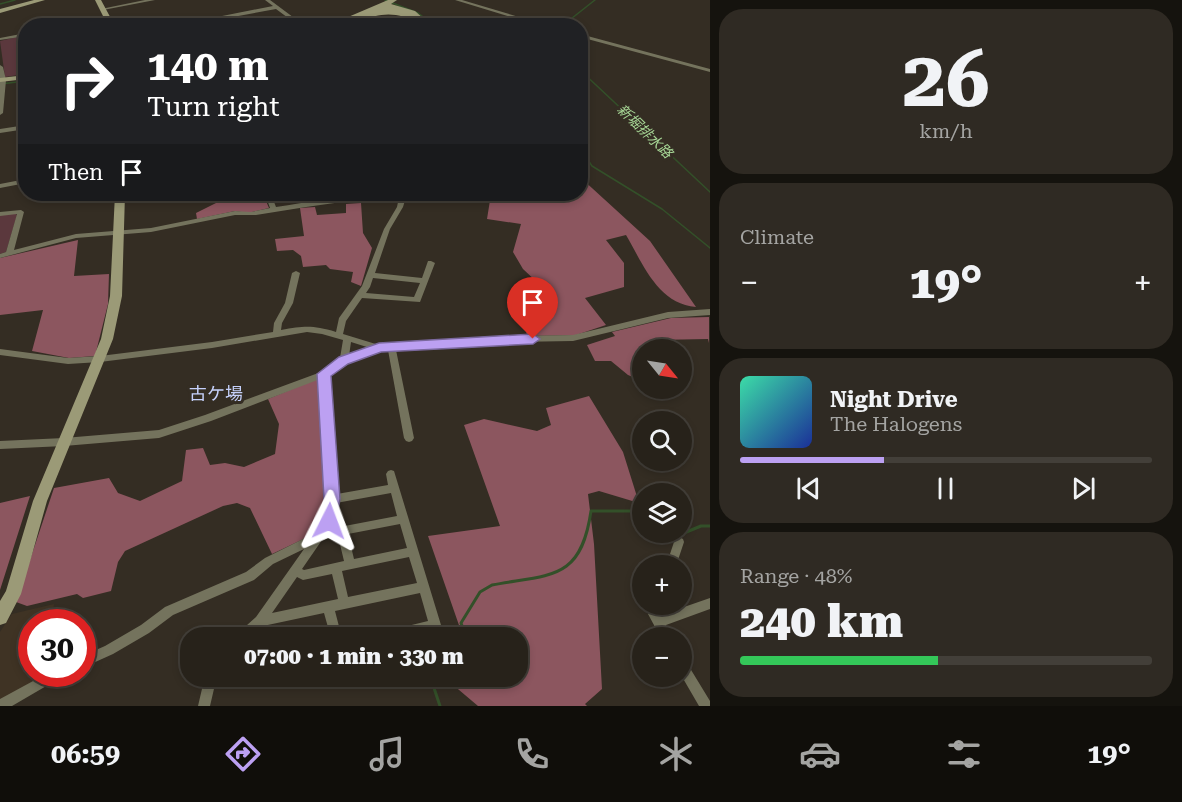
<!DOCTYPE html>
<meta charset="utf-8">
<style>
:root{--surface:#27221a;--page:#2f2a23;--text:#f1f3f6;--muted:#a4a4a2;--line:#433f39;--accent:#bca0f2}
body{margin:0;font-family:"Roboto Serif","Noto Sans JP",serif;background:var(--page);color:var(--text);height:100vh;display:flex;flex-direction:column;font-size:22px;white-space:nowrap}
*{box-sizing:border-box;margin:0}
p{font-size:20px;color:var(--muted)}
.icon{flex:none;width:33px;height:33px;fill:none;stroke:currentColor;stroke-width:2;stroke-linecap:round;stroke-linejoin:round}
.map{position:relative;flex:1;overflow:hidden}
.details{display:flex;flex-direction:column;gap:9px;padding:9px;background:#15130e;width:472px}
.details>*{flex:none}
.hud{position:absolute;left:18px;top:18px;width:570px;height:183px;border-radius:24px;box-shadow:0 3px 9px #0003,0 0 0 2px var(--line);background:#202124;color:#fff;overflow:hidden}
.needle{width:39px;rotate:120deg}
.fabs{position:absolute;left:632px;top:339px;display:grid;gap:12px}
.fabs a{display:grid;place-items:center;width:60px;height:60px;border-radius:50%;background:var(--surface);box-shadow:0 3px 9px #0003,0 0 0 2px var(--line);font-size:30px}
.speed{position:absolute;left:18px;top:609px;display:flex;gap:12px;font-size:30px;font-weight:700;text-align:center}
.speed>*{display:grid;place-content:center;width:78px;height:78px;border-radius:50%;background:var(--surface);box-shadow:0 3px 9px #0003,0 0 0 2px var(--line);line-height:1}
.speed .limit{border:9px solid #d22;background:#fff;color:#111}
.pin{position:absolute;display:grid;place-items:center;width:51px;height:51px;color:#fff;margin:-62px -26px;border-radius:50% 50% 50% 0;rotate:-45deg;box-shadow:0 0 6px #0007}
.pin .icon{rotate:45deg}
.me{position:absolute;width:66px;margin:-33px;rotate:3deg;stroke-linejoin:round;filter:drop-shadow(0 0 4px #0008)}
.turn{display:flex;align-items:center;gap:21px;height:126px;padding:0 30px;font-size:27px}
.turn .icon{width:78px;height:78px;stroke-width:2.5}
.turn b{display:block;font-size:42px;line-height:51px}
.then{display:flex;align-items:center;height:57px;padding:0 30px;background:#0003;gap:12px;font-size:22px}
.big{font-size:45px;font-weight:800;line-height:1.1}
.details .widget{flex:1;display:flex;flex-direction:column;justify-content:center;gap:9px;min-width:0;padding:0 21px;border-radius:24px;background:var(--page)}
.details .dial{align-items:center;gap:0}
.dial b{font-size:78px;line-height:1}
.song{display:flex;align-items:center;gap:18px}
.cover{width:72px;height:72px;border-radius:9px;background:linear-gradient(135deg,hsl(160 70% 55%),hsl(230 70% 35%))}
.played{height:6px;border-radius:3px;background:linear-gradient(90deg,var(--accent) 35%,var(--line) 35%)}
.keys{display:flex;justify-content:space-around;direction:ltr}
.heat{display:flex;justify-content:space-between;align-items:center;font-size:33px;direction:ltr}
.charge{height:9px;border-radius:4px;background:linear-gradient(90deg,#34c759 48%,var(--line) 0)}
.trip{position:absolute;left:180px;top:627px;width:348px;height:60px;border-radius:24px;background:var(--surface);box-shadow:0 3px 9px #0003,0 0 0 2px var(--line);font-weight:800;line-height:60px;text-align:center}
.dock{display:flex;height:96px;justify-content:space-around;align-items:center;background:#100e0a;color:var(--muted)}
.dock .icon{width:42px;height:42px}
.dock .active{color:var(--accent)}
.dock b{font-size:27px;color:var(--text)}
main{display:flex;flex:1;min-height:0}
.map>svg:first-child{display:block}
.built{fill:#3f3324}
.green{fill:#5b383d}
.forest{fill:#8c565f}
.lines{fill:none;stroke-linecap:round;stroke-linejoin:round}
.stream-far1{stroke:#335029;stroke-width:1.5}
.stream{stroke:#335029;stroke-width:3}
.street{fill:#74735d;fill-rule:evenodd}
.secondary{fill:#9b9a77;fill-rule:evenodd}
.route{fill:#bca0f2;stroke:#7a689d;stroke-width:1.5}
.labels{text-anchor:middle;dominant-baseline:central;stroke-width:6;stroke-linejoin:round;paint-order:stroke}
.far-water-label{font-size:14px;font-style:italic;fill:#a7d796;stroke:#342d23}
.quarter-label{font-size:18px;fill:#c5d0fa;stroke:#342d23}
</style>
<main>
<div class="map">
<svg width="710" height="706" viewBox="0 0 710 706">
<rect width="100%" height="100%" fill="#342d23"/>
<path class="built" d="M 54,604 L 52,622 L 32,622 L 31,642 L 27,644 L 32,674 L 34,674 L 36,682 L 0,702 L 0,632 L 12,614 Z"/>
<path class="green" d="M 25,35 L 25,74 L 5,77 L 0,41 Z
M 15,213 L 17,215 L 6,252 L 0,254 L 0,215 Z"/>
<path class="forest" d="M 581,178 L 650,241 L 696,307 C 658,304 643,264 626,235 L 606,240 L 624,263 L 624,287 L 585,298 L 606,325 L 576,335 L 527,336 L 519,294 L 539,284 L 523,269 L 513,252 L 521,224 L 487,219 L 491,194 L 580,194 Z
M 219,194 L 263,194 L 269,208 L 248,213 L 235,211 L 197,219 L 196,213 L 220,201 Z
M 361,203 L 363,233 L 372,248 L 361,286 L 351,282 L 353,272 L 330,269 L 326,265 L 303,267 L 301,256 L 293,250 L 277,251 L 275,239 L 304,236 L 300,208 L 315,207 L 317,215 L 346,213 L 346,204 Z
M 78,240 L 74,276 L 109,274 L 108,304 L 95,356 L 69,358 L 32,351 L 43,310 L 0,315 L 0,258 Z
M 709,317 L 709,343 L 708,339 L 655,340 L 658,349 L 642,350 L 642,381 L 628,375 L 611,361 L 595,361 L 587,345 L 615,336 L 612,332 L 671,318 Z
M 319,378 L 325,499 L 324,520 L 314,534 L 272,554 L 250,508 L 237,503 L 223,506 L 125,551 L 118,562 L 111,591 L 83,598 L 77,594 L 27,606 L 16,602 L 54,488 L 109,478 L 118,493 L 140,501 L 182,481 L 186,450 L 203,448 L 210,465 L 225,463 L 244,467 L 275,454 L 279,424 L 268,399 Z
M 589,396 L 623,452 L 639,503 L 599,491 L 588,494 L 594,544 L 602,689 L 585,704 L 587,706 L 478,706 L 452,684 L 439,688 L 433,677 L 518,676 L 518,638 L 454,637 L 461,631 L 428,536 L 500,526 L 464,425 L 484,419 L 537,431 L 551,425 L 546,408 Z
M 30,496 L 0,590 L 0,503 Z"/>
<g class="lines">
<path class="stream-far1" d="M 385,0 L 418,13 L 435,26
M 0,4 L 15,0
M 562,26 L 595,0
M 580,70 L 710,192
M 0,84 L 26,81
M 580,148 L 592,166 L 662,209 L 710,248"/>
<path class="stream" d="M 675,532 L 679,535 L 701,526 L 710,526
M 457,638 L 464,631 L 461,623 L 480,592 L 492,585 C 551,574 581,581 591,511 L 635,511 L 642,515
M 430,676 L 440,706"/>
<path class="street" d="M 145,0 L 155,0 L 103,10 L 101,9 Z
M 265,0 L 270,0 L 305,26 L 299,26 L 276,9 L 184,26 L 172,26 L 273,6 Z
M 455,0 L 462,0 L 549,26 L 540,26 Z
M 108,19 L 110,19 L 110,21 L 86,26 L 73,26 Z
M 26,33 L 26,36 L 0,40 L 0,38 Z
M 580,34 L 710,69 L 710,72 L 580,37 Z
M 0,65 L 3,67 L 6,80 L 3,113 L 0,115 Z
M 26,125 L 26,129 L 0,133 L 0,129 Z
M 26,179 L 26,183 L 0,188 L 0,184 Z
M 265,194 L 271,194 L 276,207 C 317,201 359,192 400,198 L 401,194 L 407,194 L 403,207 L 390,229 L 375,273 L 422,278 L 428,261 L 431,261 L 435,263 L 420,302 L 362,298 L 346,321 L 343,334 L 379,345 L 513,336 L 573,335 L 668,312 L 710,309 L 710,315 L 668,318 L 573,341 L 513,342 L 396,350 L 414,438 L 412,441 L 409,442 L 406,441 L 404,438 L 388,350 L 380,351 L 366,357 L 347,362 L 328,375 L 337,494 L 388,485 L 386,474 L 388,471 L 391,470 L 394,471 L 441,625 L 439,629 L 407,638 L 378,638 L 379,634 L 383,632 L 428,621 L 420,593 L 335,611 L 342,638 L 331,638 L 324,613 L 263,626 L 250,638 L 236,638 L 237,634 L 256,617 L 304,549 L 273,564 L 254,580 L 173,615 L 149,633 L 113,654 L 82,668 L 82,656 L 105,646 L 141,625 L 165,607 L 246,572 L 265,558 L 315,533 L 324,520 L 327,499 L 320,379 L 211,421 L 159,438 L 64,446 L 0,449 L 0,441 L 64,438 L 159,430 L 205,415 L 321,372 L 340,358 L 343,340 L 322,334 L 307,332 L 212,348 L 100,362 L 68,364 L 0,355 L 0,349 L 68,358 L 100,356 L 212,342 L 273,332 L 274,323 L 285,303 L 292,273 L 296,271 L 300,273 L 293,303 L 282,323 L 281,330 C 305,326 312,325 336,332 L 339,318 L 362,286 L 384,229 L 397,207 L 398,202 L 373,200 L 356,200 L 306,207 L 256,215 L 235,215 L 151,232 L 76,238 L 0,258 L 0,254 L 6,252 L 17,214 L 0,216 L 0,212 L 21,210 L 24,212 L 14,250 L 76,234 L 151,228 L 235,211 L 251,212 L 270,208 ZM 373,278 L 420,283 L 414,297 L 366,293 L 370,287 ZM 351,342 L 370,348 L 349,356 ZM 391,493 L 397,516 L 329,529 L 334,521 L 336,503 ZM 400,524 L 407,548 L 354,559 L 348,534 ZM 338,536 L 344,561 L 304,570 L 302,569 L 322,540 ZM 409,557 L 417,583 L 348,597 L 342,571 ZM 332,574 L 338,599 L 272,613 L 297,577 L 303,580 Z
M 679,537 L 683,539 L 684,542 L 676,566 L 666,566 L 675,539 Z
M 710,598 L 710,609 L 666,625 L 672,638 L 661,638 L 648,614 L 651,604 L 662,604 L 660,613 L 661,615 Z
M 681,658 L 685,660 L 710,701 L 710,706 L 699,706 L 681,675 Z
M 46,674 L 62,674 L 60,678 L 12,706 L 0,706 L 0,699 Z
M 205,676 L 217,676 L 210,706 L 198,706 Z
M 344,676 L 381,676 L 379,680 C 365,686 352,692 344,676 Z"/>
<path class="secondary" d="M 34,0 L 45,0 L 0,13 L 0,9 Z
M 95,0 L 101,0 L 115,26 L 108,26 Z
M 388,0 L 397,0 L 391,4 L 415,11 L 432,26 L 424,26 C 379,0 370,26 327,26 Z
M 26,75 L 26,79 L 0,82 L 0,78 Z
M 115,194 L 125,194 L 122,296 L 113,339 L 47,501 L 21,594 L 6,623 L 0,625 L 0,601 L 6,591 L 33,501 L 101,339 L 110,296 Z"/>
</g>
<path class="route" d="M 533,334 L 540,339 L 533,344 L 381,352 L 348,364 L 331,376 L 340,499 L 335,526 L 329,528 L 324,526 L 321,521 L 324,499 L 317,374 L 339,357 L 379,343 Z"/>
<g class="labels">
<g class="far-water-label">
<text transform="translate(645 131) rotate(44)">新堀排水路</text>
</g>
<g class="quarter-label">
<text x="216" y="393">古ケ場</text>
</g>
</g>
</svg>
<div class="fabs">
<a><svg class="needle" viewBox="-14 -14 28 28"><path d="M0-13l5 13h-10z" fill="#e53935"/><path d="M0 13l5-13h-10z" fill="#a4a4a2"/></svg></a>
<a><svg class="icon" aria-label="search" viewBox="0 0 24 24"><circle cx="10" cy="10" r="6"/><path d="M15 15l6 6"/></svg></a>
<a><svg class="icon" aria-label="layers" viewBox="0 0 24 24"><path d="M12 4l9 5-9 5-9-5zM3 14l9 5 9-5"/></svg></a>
<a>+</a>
<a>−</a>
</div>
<div class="speed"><div class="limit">30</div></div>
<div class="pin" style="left:533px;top:339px;background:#d93025"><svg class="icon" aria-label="arrive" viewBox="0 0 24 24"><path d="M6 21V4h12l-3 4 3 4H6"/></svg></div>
<svg class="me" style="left:329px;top:521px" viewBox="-20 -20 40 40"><path d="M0-17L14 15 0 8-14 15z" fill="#bca0f2" stroke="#fff" stroke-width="4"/></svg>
<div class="trip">07:00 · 1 min · 330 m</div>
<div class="hud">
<div class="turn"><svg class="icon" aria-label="right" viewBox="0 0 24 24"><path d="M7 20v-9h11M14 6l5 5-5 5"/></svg><div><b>140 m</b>Turn right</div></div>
<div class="then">Then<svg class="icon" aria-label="arrive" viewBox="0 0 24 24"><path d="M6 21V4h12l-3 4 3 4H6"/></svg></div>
</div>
</div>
<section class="details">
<div class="widget dial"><b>26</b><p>km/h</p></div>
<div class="widget"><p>Climate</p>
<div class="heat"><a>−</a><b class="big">19°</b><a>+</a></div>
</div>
<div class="widget">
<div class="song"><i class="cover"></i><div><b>Night Drive</b><p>The Halogens</p></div></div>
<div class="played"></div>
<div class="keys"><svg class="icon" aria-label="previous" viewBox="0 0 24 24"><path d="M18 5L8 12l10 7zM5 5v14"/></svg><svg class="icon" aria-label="pause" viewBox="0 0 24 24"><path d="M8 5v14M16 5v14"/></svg><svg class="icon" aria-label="next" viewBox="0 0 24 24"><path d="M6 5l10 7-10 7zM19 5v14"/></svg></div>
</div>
<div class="widget"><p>Range · 48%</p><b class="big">240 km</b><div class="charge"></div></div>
</section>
</main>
<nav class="dock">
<b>06:59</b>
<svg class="icon active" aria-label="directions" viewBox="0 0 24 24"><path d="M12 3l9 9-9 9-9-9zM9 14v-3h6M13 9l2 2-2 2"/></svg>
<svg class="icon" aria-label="music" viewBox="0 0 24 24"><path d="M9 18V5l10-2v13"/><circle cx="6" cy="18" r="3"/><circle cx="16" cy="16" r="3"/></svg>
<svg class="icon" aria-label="phone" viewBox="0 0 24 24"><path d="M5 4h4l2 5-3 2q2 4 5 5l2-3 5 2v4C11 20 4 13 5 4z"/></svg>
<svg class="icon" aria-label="climate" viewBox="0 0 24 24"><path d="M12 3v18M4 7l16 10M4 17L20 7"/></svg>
<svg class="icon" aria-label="car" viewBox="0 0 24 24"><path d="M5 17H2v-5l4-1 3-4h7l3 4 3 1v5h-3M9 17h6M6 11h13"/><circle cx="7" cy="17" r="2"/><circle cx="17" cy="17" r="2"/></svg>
<svg class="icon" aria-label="filters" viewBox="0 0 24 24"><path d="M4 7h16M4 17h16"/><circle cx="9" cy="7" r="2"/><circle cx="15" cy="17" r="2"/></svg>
<b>19°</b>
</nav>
